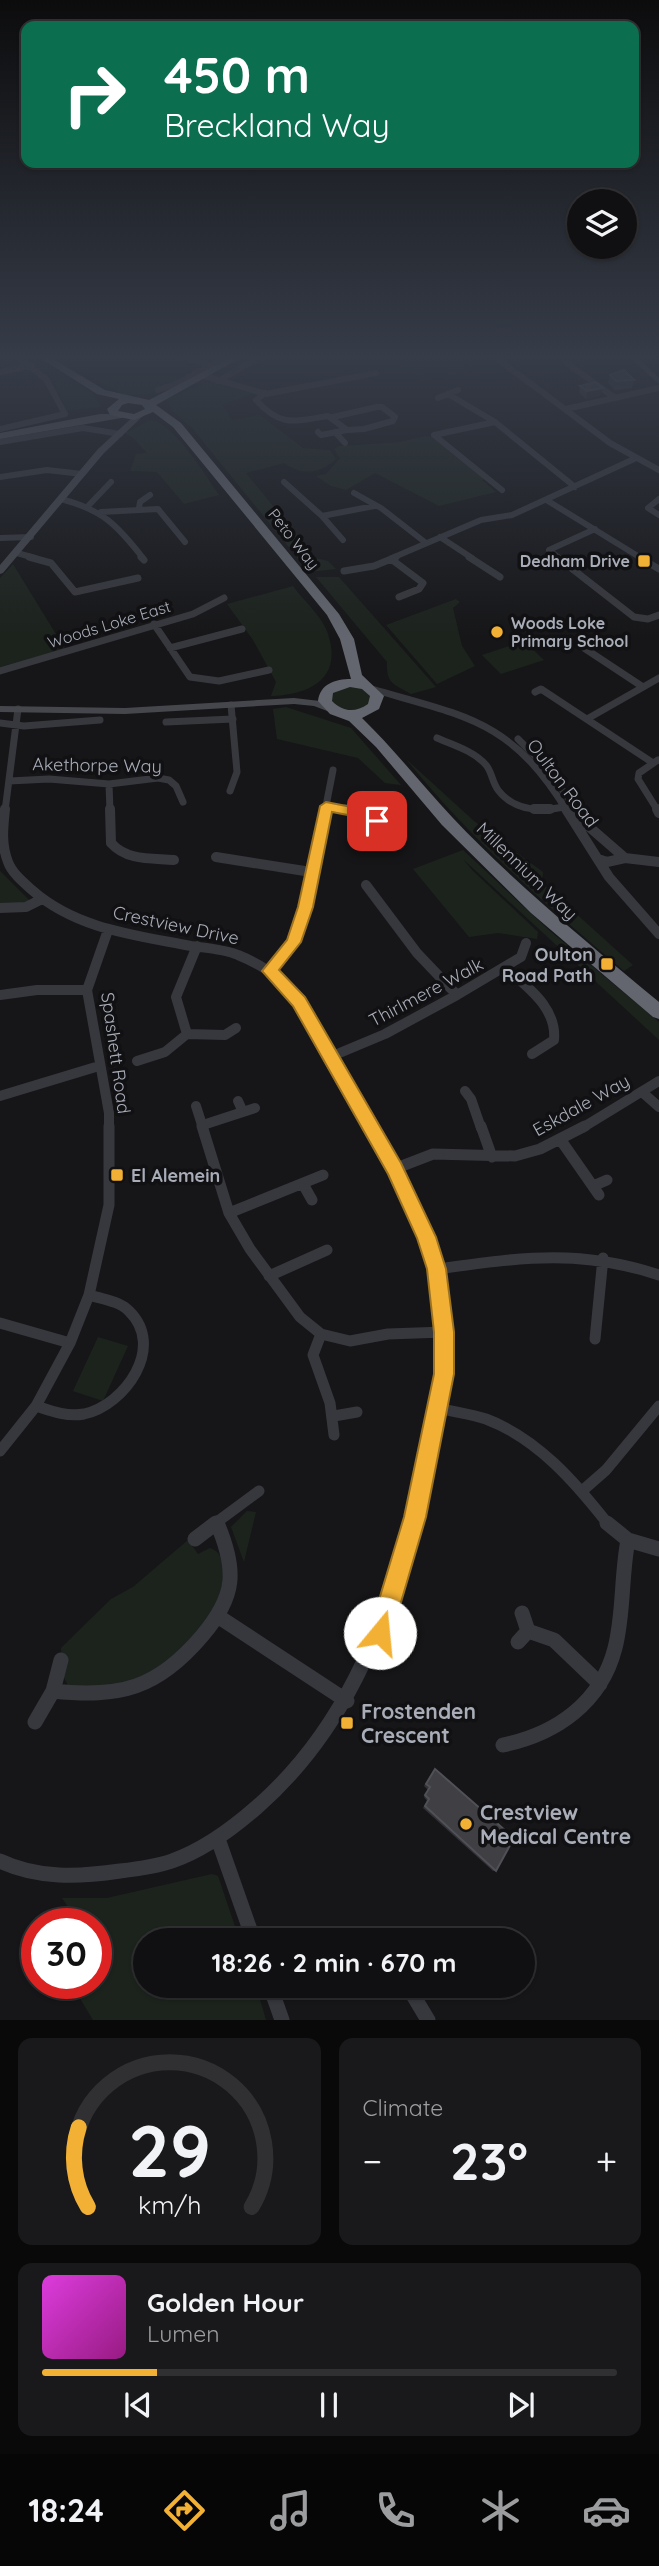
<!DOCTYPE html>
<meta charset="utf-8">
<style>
:root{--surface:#101012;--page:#19191b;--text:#f1f3f6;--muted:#9c9d9f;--line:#303032;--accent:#f2b134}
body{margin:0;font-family:Quicksand,sans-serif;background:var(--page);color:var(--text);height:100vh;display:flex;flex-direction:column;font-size:26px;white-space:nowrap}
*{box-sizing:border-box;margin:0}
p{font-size:23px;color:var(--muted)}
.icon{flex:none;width:38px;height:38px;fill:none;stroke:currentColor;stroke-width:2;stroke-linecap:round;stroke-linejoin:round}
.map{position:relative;height:2020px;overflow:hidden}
.drawer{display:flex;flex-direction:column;gap:18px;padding:18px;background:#09090a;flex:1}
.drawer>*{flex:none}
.banner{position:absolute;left:21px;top:21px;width:618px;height:147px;border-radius:14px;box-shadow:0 2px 5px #0004,0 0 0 2px var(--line);background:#0b6e4f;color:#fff;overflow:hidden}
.controls{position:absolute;left:567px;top:189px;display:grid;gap:14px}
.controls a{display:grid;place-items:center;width:70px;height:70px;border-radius:50%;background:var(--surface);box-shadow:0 2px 5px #0004,0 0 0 2px var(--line);font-size:35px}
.speed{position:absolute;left:21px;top:1908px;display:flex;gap:14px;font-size:35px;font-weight:700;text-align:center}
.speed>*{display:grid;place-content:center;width:91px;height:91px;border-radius:50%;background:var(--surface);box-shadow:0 2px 5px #0004,0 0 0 2px var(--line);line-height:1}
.speed .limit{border:10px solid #d22;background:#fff;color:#111}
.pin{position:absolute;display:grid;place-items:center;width:60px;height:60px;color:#fff;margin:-30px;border-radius:14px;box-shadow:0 4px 10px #0006}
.me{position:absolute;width:77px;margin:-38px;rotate:17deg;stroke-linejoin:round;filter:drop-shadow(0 0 5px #0008)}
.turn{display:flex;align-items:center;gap:24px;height:147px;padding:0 28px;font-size:32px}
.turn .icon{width:91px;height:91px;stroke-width:2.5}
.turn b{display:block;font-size:49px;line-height:60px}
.big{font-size:52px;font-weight:700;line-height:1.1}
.drawer .tile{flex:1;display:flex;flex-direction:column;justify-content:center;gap:10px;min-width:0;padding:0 24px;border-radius:14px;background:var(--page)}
.drawer .dial{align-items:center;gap:0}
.dial svg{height:182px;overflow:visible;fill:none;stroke:var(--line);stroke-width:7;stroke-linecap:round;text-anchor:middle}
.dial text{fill:var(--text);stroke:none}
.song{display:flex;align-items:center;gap:21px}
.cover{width:84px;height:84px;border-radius:10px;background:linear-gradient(135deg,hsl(300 70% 55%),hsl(310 70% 35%))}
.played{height:7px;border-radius:4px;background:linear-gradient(90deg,var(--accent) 20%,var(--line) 20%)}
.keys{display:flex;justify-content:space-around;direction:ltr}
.heat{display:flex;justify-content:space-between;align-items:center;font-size:38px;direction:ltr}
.drawer .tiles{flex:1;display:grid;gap:18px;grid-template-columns:1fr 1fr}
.tile:last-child{grid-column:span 2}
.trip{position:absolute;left:133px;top:1928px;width:402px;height:70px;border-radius:35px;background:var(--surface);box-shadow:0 2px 5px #0004,0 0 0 2px var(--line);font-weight:700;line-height:70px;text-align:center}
.tabs{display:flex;height:112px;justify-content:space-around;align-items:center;background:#060607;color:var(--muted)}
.tabs .icon{width:49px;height:49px}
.tabs .selected{color:var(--accent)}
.tabs b{font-size:32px;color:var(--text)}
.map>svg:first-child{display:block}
.green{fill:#1c231d}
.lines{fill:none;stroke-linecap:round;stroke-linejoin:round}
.street-far4{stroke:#37383d;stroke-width:6}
.street-far3{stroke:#37383d;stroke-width:7}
.street-far2{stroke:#37383d;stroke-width:10}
.street-far1{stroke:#37383d;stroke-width:11}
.street{stroke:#37383d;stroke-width:15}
.secondary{fill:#45474d;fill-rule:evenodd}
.primary{fill:#53555c;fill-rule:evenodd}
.highway{fill:#63666e;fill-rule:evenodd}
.wall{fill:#323236}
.shaded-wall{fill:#212124}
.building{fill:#3f3f44;stroke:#4f5156;stroke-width:2}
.route{fill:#f2b134;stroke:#9d7322;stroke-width:2}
.poi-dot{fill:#f2b134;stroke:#111113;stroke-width:2.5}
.labels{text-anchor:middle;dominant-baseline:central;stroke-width:7;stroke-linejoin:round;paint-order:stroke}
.far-street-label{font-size:16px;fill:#a8adb8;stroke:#111113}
.far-poi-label{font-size:16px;font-weight:bold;fill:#a8adb8;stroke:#111113;text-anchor:end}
.street-label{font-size:18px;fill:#a8adb8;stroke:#111113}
.poi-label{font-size:18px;font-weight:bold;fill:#a8adb8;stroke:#111113;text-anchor:end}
.near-poi-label{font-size:21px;font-weight:bold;fill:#a8adb8;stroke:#111113;text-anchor:start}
</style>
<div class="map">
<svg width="659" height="2020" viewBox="0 0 659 2020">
<rect width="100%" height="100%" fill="#161618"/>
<path class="green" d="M 19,356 L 33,356 L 91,392 L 102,407 L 67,411 L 52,378 Z
M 51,356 L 167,356 L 200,372 L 157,394 L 125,395 Z
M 392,356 L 450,356 L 470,371 L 423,381 Z
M 210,381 L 253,394 L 222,405 L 232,420 L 260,415 L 303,448 L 330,450 L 336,459 C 320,474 302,476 284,463 L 246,473 L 316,558 L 328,561 L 336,569 L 309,572 L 192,428 L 171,410 L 167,399 Z
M 151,420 C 175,424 205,475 219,495 L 184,504 L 157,472 L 130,471 L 136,454 L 147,453 L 133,438 L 125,433 Z
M 425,436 L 432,437 L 486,479 L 482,480 L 496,492 L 439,506 L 375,473 L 346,490 L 331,486 L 316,476 L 326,474 L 340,458 L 334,449 L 339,446 L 399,442 Z
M 13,564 L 65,649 L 0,667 L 0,578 Z
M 316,577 L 339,577 L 436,687 L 411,694 C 394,684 386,684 387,662 Z
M 293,586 C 303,600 323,617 328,634 C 343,679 309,695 271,696 L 276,682 L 253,640 L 227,604 Z
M 456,599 L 460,602 L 453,608 L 462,646 L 475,666 L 437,684 L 386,625 Z
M 524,641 L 544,660 L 501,674 L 482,655 Z
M 356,686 L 367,691 L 372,699 L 367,707 L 348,712 L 331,705 L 331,692 L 336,689 Z
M 286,707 L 351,728 L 401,785 L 385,783 L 358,758 L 277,739 L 273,709 Z
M 406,759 L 474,821 L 543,872 L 542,883 L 633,965 L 624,971 C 547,906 469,838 406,759 Z
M 463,850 L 550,931 L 659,1022 L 659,1040 L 463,859 L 473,871 L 538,932 L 537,939 L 498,933 L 469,937 L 413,869 Z
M 0,871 L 31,902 L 0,905 Z
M 98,1337 L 128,1346 L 103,1401 L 73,1391 Z
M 247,1511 L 256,1512 L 244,1562 L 231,1527 Z
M 188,1540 L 198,1554 L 210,1548 C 221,1552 222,1559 223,1570 C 225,1608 185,1662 150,1677 C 125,1688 95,1689 69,1687 L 63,1676 L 61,1648 L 111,1599 L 133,1587 Z
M 212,1874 L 218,1876 L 240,1941 L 145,1941 L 145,1986 L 256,1986 L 266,2020 L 93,2020 L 72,1985 L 74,1983 L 96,1983 L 96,1923 L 79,1923 L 62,1898 L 107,1898 Z"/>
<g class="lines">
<path class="street-far4" d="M 180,356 L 211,366
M 494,356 L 610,443 L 659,470
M 567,363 L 615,398
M 0,372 L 32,365
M 204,376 L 266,394 L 376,373
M 218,381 L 261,356
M 158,390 L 178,383 L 229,356
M 265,393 L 256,400 C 281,428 295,421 328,416 L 347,430 L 321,435 L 318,432
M 448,394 L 495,422 L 575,487
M 438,398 L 458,390
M 566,409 L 659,388
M 333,417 L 377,407 L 382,407 L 395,417 L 393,421 L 364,429 L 347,430
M 495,422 L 434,435 L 502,490
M 0,429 L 65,414 L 46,379 L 15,356
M 335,432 L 345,443
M 0,442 L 83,428 L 120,434
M 0,477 L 47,470 L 82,474
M 284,482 L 322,516 L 374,506
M 354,493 L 381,508 L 426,543
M 61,499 C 103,510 117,525 143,558
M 659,499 L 648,508 L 659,515
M 548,501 L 641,558
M 89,505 L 111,482
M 139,508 L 140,502 L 150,495
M 101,512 L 158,509 L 185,542
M 322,516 L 343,540
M 440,537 L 472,558
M 0,538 L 31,537
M 17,553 L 35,558
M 392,558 L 481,520 L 512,515 L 634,459
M 559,558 L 549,550 L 595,529"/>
<path class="street-far3" d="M 29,557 L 51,563 L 75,592 L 138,578
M 141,557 L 144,560
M 469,557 L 500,577
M 557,557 L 634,617 L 648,619 L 659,615
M 639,557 L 659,569
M 391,559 L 423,583 L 419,589 L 399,597
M 344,571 L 374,566 L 396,557
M 154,624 L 190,677 L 219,681 L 269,670
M 170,648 L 242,629
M 584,648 L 643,687
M 0,671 L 193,614 L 224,598
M 372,689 C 468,717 511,720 567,811
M 535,692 L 541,689 L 653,763
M 587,719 L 659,678
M 166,722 L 233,719
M 0,723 L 24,726 L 100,720
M 437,738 C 453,745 474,751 486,765 C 492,772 492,782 498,790 C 514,811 540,812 564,807
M 518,739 L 547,768 L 577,811
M 9,781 L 49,779 L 109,784 L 158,778 L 169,780 L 176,786 L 183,802
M 109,784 L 110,811
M 230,791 L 237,772 L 231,705
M 326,806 L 353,811
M 5,811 L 18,709
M 325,811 L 333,770
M 658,811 L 638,779 L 639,773 L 658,760"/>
<path class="street-far2" d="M 5,809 C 3,828 1,844 8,862 C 12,873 23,882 32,890 C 76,929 135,935 191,946 C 206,948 224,949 238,955 C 263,965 285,980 300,1003 L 371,1128
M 110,809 L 111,843 C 127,861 152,858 174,860
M 345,809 L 367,816 L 387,833
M 534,809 L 550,809
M 566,809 L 609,877 L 659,934
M 576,809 L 587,825 L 625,858
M 657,809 L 659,813
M 216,857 L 311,872
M 598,859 L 607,862 L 625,858 L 659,862
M 366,885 L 417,953 L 457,995
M 0,908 L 26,907 L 42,899
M 108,930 L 87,990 L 109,1113 L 109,1128
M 505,967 C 527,987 557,1007 554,1040 L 532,1054
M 270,971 L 294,942 L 305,907 L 325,809
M 0,995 L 37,990 L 87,990
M 187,1034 L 176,997 L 197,946
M 330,1057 L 385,1034 L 457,995 L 521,957 L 526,943
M 137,1061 L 165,1052 L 187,1034 L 225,1035 L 236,1028
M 465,1091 L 471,1099 L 481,1128
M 642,1092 L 659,1107
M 0,1096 L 99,1066
M 238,1101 L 243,1112
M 196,1106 L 203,1128
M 203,1125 L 255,1108
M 582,1128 L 659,1081"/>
<path class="street-far1" d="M 202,1126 L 229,1213 L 250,1249 L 300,1317 L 321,1334 L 350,1341 L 388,1334 L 444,1332
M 370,1126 C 409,1196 446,1269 444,1351 C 443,1409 426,1468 412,1524
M 481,1126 L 492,1157
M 560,1139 L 599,1195
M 394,1169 L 433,1154 L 515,1156 L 540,1149 L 585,1126
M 303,1184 L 312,1200
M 593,1186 L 607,1180
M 229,1213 L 323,1175
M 437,1269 C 519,1258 578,1248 659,1275
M 269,1276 L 327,1250
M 0,1323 L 70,1343
M 321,1334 L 313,1355 L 330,1403 L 334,1435
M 595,1339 L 603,1258
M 36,1406 C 51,1411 67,1417 84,1414 C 125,1405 166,1347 129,1311 C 119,1301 102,1299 89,1295
M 438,1408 C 454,1412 471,1414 486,1419 C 537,1438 575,1482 608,1524
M 334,1416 L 357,1412
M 0,1451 L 36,1406 L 70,1343 L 89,1295 L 109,1205 L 109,1126
M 582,1491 L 606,1470 L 659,1406
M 214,1524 L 217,1522
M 218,1524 L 217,1522 L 259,1491"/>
<path class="street" d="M 607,1523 L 628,1540 L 659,1549
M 195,1539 L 216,1523
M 522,1613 L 528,1631
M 219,1617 L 347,1701
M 528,1631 L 554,1640 L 600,1684
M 518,1642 L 528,1631
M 53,1691 L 61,1660
M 35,1722 L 53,1691 C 120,1698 157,1689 202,1636 C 236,1596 237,1570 217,1523
M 503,1745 C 556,1734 601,1703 615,1648 C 624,1613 621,1576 628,1540
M 218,1839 L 254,1941
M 0,1861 C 38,1879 79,1877 120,1871 C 138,1869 155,1867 172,1861 C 204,1850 232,1829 257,1807 C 343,1732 383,1631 413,1523
M 270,1986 L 282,2020
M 410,1990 L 428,2020"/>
<path class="secondary" d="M 628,356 L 636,356 L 659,378 L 659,384 Z
M 136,414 L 143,416 L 104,453 L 3,573 L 0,574 L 0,565 L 98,449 Z
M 294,698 L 320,701 L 336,709 L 330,712 L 314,706 L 294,704 L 125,714 L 0,712 L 0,706 L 125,708 Z"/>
<path class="primary" d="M 100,414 L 122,414 L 127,417 L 0,439 L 0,433 Z"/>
<path class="highway" d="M 37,356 L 48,356 L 105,390 L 149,400 L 234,356 L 244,356 L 156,405 L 181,423 L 339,614 L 354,639 L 362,675 L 384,696 L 379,709 L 362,718 C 394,749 421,784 452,817 C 515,884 588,943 659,1002 L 659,1019 L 653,1017 L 531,913 L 442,825 L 376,747 L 349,721 L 330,714 L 318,701 C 320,684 335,679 351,679 L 340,639 L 327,615 L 173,427 L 153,412 L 134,420 L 110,415 L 107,409 L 119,399 L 97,394 ZM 128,403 L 142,405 L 145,409 L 134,414 L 118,411 L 122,405 ZM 350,687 L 362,689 L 370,696 L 368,704 C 355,713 343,712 332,701 L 333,693 Z"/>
</g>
<path class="wall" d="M 610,375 L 634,380 L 632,388 L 615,390 L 608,383 Z
M 580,386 L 601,395 L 586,399 L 579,393 Z
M 433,1771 L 496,1871 L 493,1871 L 423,1808 L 427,1801 L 424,1797 L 428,1790 L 424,1786 Z"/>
<path class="shaded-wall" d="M 603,388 L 601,395 L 586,399 L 587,391 Z"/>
<path class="building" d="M 624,370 L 634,380 L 616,381 L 610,375 Z
M 595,382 L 603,388 L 587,391 L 580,386 Z
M 435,1769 L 514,1838 L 496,1871 L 425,1806 L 429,1799 L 425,1795 L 430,1787 L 426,1784 Z"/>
<linearGradient id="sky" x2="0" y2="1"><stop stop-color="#0c0c0d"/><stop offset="0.56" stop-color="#363c48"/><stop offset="1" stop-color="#363c48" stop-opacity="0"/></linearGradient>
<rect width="659" height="638" fill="url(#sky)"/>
<path class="route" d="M 326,802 L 367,810 L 384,821 L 377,826 L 358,817 L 332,812 L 313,907 L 301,942 L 279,970 L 305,997 L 401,1163 L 436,1237 L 446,1269 L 454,1332 L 454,1374 L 426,1517 L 392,1633 L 388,1641 L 380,1644 L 372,1641 L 369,1633 L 404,1517 L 434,1374 L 434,1332 L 427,1269 L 417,1238 L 388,1174 L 293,1006 L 262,971 L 287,940 L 298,907 L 320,806 Z"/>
<g class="poi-dot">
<rect x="637" y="554" width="14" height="14" rx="3.5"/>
<circle cx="497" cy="632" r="7"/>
<rect x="600" y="957" width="14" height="14" rx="3.5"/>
<rect x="110" y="1168" width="14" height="14" rx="3.5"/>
<rect x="340" y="1716" width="14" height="14" rx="3.5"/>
<circle cx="466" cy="1824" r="7"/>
</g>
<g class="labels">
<g class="far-street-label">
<text transform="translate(294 539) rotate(52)">Peto Way</text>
<text transform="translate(109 624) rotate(-17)">Woods Loke East</text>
</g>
<g class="far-poi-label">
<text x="630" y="561">Dedham Drive</text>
<text x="511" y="623" text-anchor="start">Woods Loke<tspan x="511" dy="18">Primary School</tspan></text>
</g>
<g class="street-label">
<text transform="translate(97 765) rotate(1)">Akethorpe Way</text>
<text transform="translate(563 783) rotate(53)">Oulton Road</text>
<text transform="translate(527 871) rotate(44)">Millennium Way</text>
<text transform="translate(176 925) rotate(12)">Crestview Drive</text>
<text transform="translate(426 992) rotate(-28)">Thirlmere Walk</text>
<text transform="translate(116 1053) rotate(82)">Spashett Road</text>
<text transform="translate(581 1105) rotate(-29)">Eskdale Way</text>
</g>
<g class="poi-label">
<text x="593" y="954">Oulton<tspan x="593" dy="21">Road Path</tspan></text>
<text x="131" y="1175" text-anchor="start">El Alemein</text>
</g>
<g class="near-poi-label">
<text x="361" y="1711">Frostenden<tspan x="361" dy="24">Crescent</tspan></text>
<text x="480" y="1812">Crestview<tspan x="480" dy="24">Medical Centre</tspan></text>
</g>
</g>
</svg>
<div class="controls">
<a><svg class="icon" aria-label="layers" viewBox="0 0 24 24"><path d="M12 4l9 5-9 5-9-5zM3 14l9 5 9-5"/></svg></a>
</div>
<div class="speed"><div class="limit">30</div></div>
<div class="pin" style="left:377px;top:821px;background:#d93025"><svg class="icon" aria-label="arrive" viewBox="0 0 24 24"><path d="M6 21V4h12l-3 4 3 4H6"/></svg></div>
<svg class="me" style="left:380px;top:1633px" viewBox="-20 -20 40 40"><circle r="19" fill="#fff"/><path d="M0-13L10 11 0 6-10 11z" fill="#f2b134"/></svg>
<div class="trip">18:26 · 2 min · 670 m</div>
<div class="banner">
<div class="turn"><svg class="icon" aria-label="right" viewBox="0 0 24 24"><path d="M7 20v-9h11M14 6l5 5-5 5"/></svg><div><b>450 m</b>Breckland Way</div></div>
</div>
</div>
<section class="drawer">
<div class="tiles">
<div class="tile dial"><svg viewBox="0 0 100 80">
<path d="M14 69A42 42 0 1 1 86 69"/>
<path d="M14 69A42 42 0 0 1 10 34" stroke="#f2b134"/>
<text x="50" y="56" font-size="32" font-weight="700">29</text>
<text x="50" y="72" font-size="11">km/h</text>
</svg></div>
<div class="tile"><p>Climate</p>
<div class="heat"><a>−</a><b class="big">23°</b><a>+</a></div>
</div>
<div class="tile">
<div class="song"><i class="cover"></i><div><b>Golden Hour</b><p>Lumen</p></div></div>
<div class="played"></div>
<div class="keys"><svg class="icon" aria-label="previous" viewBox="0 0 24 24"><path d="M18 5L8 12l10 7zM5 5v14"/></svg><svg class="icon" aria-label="pause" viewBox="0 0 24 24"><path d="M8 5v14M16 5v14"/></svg><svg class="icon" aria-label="next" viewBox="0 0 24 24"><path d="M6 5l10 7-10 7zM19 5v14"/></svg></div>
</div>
</div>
</section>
<nav class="tabs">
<b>18:24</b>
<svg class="icon selected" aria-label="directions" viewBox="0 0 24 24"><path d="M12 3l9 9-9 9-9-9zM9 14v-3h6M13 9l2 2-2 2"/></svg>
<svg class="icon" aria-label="music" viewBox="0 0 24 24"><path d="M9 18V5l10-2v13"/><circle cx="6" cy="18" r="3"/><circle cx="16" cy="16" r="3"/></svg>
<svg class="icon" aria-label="phone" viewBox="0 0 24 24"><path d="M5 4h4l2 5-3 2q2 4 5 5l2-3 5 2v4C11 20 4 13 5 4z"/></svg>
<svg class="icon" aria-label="climate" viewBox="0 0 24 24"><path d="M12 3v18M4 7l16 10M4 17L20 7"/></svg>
<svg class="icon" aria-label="car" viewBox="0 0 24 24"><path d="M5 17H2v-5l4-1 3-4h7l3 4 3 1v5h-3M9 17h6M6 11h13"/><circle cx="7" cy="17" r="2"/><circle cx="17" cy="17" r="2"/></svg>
</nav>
